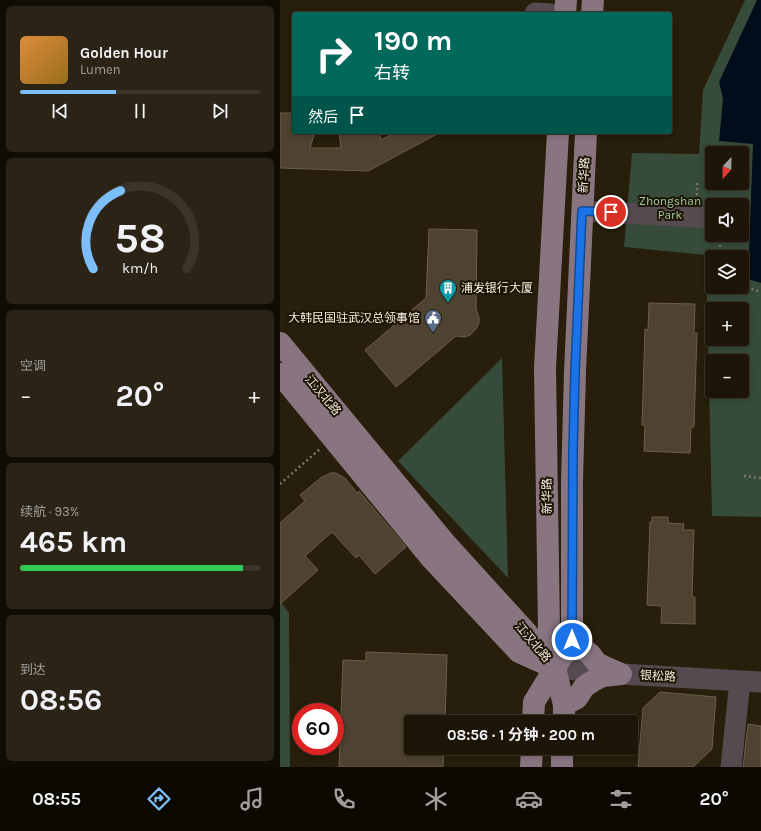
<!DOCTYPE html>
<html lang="zh">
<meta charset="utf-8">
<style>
:root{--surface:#1d1608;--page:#2a2316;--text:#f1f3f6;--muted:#a09f9c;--line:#3b3529;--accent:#7bbef9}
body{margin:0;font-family:Karla,"Noto Sans SC",sans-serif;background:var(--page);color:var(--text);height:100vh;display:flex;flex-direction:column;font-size:15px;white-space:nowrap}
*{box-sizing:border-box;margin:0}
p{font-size:13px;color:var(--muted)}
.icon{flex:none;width:22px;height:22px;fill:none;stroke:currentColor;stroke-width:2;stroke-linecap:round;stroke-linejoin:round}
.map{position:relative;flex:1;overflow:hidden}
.panel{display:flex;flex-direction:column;gap:6px;padding:6px;background:#100c04;width:280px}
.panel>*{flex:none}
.hud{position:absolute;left:12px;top:12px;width:380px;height:122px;border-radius:4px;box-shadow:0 2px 6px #0003,0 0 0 1px var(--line);background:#00695c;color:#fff;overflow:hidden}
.needle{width:26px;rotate:202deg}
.tools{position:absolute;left:425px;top:146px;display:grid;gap:8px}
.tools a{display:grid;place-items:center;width:44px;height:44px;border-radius:4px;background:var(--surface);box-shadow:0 2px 6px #0003,0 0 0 1px var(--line);font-size:20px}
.speed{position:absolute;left:12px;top:703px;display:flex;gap:8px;font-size:20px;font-weight:700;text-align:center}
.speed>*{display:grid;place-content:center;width:52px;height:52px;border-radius:50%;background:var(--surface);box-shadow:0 2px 6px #0003,0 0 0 1px var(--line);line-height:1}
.speed .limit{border:6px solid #d22;background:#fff;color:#111}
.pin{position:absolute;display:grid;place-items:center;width:34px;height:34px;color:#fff;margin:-17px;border:2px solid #fff;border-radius:50%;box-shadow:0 1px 4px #0007}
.me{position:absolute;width:44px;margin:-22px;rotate:0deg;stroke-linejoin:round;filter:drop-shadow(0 0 3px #0008)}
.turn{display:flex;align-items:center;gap:14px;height:84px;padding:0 16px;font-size:18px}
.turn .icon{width:52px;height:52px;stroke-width:2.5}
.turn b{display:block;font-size:28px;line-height:34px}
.then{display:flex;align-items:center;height:38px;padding:0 16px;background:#0003;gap:8px;font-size:15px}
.big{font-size:30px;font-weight:700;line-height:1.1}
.panel .card{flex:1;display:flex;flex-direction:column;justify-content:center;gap:6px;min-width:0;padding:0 14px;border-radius:6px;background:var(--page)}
.panel .dial{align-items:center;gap:0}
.dial svg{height:104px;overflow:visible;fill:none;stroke:var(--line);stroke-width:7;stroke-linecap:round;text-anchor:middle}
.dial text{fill:var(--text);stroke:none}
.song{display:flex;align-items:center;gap:12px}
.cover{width:48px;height:48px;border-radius:6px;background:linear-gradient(135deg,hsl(30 70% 55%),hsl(40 70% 35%))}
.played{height:4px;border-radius:2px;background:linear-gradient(90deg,var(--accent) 40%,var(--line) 40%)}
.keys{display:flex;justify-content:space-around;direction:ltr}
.heat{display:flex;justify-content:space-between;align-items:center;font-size:22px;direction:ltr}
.charge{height:6px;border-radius:3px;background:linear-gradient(90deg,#34c759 93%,var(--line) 0)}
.trip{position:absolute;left:124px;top:715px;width:234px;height:40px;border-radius:4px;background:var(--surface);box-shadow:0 2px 6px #0003,0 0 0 1px var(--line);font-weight:700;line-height:40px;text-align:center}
.menu{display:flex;height:64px;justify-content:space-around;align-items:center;background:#0c0903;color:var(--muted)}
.menu .icon{width:28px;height:28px}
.menu .current{color:var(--accent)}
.menu b{font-size:18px;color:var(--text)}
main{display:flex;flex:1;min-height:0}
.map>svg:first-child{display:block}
.green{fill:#364b3a;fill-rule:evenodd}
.water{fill:#000e1b}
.building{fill:#4e4330;stroke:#6b5f4b}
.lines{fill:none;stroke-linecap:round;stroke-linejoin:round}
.path{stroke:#7e7666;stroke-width:2.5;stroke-dasharray:2 3;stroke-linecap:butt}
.minor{stroke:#544a4f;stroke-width:21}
.major{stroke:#89757f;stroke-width:22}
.route-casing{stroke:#114b97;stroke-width:10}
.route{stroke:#1a73e8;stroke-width:7}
.labels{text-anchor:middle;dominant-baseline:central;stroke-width:4;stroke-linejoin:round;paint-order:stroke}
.street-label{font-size:12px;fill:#f2ece0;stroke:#1e1403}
.park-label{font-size:12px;fill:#9ecca7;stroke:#1e1403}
.poi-label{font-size:12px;fill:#f2ece0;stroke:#1e1403;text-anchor:start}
</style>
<main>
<section class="panel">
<div class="card">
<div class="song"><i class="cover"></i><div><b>Golden Hour</b><p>Lumen</p></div></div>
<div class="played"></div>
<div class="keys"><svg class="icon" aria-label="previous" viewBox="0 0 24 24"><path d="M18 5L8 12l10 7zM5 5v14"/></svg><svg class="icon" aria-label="pause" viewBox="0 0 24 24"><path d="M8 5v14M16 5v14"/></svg><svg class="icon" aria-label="next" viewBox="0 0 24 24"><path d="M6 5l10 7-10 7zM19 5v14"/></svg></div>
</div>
<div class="card dial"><svg viewBox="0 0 100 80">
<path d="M14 69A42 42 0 1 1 86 69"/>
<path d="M14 69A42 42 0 0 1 35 9" stroke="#7bbef9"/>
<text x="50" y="56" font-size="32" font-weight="700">58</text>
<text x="50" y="72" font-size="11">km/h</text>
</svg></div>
<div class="card"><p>空调</p>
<div class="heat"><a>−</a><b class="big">20°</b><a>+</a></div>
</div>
<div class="card"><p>续航 · 93%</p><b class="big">465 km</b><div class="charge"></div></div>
<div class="card"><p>到达</p><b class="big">08:56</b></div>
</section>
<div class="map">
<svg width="481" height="767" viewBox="0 0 481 767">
<rect width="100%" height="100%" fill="#271e0b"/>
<path class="green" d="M 465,0 L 481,0 L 481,517 L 432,516 L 426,255 L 344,247 L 352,153 L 419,154 L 423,90 ZM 432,153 L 462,153 L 462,183 L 432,183 ZM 432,205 L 462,205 L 462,235 L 432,235 ZM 432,257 L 462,257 L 462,287 L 432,287 ZM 432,309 L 462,309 L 462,339 L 432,339 ZM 432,361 L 462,361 L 462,391 L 432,391 Z
M 222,358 L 228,578 L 118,461 Z
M 0,601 L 9,613 L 10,767 L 0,767 Z"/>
<path class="water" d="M 477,0 L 481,0 L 481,283 L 468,279 L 473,144 L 439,141 L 443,99 L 439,82 Z"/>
<path class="building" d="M 0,113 L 14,113 L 14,132 L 35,132 L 30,148 L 61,148 L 59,132 L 99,132 L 101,140 L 116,132 L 161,132 L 88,171 L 0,168 Z
M 149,229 L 197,230 L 196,309 L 199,318 L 199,323 L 196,329 L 190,335 L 185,337 L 176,336 L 116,387 L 85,350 L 146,298 Z
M 369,303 L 415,304 L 414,333 L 417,333 L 414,427 L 411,427 L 410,453 L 364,451 L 365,426 L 362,425 L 365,329 L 368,330 Z
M 51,473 L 56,473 L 61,476 L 65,478 L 77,493 L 79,491 L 126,547 L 95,574 L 79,555 L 76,558 L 52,532 L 25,556 L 38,570 L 0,604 L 0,523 L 25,501 L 20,495 L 42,477 Z
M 372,517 L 388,517 L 388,523 L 404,524 L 403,530 L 414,530 L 412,597 L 415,597 L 415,624 L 381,623 L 382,606 L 367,605 L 370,522 L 372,522 Z
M 86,652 L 167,655 L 165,722 L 131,722 L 131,748 L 164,748 L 163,767 L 59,767 L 63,660 L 86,661 Z
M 380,692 L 436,697 L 432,749 L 413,767 L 358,767 L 363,708 Z
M 468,724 L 481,726 L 481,767 L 463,767 Z"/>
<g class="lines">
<path class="path" d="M 417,200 L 417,180
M 440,257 L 440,235
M 462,286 L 481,292
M 464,476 L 481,478
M 0,484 L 40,449"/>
<path class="minor" d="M 255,13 L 271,14
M 302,211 L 432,218
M 275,668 L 341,674 L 481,682
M 451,767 L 460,681"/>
<path class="major" d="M 285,14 L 286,0
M 312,14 L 313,0
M 0,343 L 166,544 L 247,633 L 274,667
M 0,374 L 151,558 L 239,652 L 270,666
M 284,705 L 297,698 L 304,687 L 313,681 L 323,676 L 341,674 L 325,667 L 317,663 L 310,654 L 292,640
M 253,722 L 254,702 L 275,668 L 269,630 L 265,368 L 278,132
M 284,722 L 284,705 L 275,668 L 292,640 L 292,481 L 295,372 L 306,132
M 251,767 L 252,748
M 282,767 L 282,748"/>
</g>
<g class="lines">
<g class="route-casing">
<path id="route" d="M 292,640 L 293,450 L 295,372 L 302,211 L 331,212"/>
</g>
<use href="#route" class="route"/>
</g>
<defs>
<g id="building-pin" transform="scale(0.9)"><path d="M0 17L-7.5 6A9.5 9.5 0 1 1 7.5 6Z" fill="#0f9aa8" stroke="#1e1403"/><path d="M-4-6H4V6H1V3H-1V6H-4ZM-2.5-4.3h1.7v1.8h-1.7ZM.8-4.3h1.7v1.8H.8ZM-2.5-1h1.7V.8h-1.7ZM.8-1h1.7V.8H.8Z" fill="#fff"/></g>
<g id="civic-pin" transform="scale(0.9)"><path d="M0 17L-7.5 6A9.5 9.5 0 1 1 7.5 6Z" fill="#5c6f8a" stroke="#1e1403"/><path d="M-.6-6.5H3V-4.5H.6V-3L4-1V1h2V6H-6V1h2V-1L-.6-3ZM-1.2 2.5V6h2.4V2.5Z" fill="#fff"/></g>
</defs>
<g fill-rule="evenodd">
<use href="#building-pin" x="168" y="288"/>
<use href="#civic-pin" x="153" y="318"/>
</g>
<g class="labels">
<g class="street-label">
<text transform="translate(304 175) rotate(-87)">新华路</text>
<text transform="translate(43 395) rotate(50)">江汉北路</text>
<text transform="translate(267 496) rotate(-91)">新华路</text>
<text transform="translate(253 642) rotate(50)">江汉北路</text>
<text transform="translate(378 676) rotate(3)">银松路</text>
</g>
<g class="park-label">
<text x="390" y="201">Zhongshan<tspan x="390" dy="14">Park</tspan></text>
</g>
<g class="poi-label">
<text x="181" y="288">浦发银行大厦</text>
<text x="140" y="318" text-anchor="end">大韩民国驻武汉总领事馆</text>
</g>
</g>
</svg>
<div class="tools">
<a><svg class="needle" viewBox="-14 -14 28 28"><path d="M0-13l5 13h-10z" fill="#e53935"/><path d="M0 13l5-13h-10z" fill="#a09f9c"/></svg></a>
<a><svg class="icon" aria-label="sound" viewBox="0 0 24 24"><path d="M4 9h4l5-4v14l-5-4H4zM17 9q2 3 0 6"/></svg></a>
<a><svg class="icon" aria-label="layers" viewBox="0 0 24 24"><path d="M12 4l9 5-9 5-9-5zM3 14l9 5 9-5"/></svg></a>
<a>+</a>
<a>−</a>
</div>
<div class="speed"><div class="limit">60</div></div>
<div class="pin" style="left:331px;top:212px;background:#d93025"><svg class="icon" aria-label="arrive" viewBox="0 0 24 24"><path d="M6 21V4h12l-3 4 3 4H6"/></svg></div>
<svg class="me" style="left:292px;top:640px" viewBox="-20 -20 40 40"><circle r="17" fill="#1a73e8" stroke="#fff" stroke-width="3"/><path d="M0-11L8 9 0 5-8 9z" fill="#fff"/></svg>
<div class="trip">08:56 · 1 分钟 · 200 m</div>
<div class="hud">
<div class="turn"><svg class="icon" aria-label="right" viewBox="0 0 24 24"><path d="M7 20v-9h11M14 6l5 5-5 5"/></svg><div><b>190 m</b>右转</div></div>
<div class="then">然后<svg class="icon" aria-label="arrive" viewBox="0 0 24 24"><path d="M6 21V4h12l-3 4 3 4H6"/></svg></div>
</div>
</div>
</main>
<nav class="menu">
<b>08:55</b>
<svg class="icon current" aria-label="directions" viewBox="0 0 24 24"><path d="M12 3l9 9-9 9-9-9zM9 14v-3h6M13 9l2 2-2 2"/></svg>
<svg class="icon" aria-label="music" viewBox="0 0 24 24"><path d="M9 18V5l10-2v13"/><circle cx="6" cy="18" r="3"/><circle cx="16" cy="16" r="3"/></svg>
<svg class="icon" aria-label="phone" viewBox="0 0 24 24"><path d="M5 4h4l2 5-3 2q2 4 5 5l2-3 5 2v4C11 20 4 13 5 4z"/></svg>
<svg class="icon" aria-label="climate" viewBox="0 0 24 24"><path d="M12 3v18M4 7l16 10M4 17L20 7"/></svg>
<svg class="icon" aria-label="car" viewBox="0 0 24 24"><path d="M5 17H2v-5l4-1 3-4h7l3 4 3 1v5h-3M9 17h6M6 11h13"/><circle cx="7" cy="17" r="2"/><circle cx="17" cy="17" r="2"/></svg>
<svg class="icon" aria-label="filters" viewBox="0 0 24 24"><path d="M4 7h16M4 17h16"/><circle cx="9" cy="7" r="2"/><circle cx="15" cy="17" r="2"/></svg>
<b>20°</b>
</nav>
